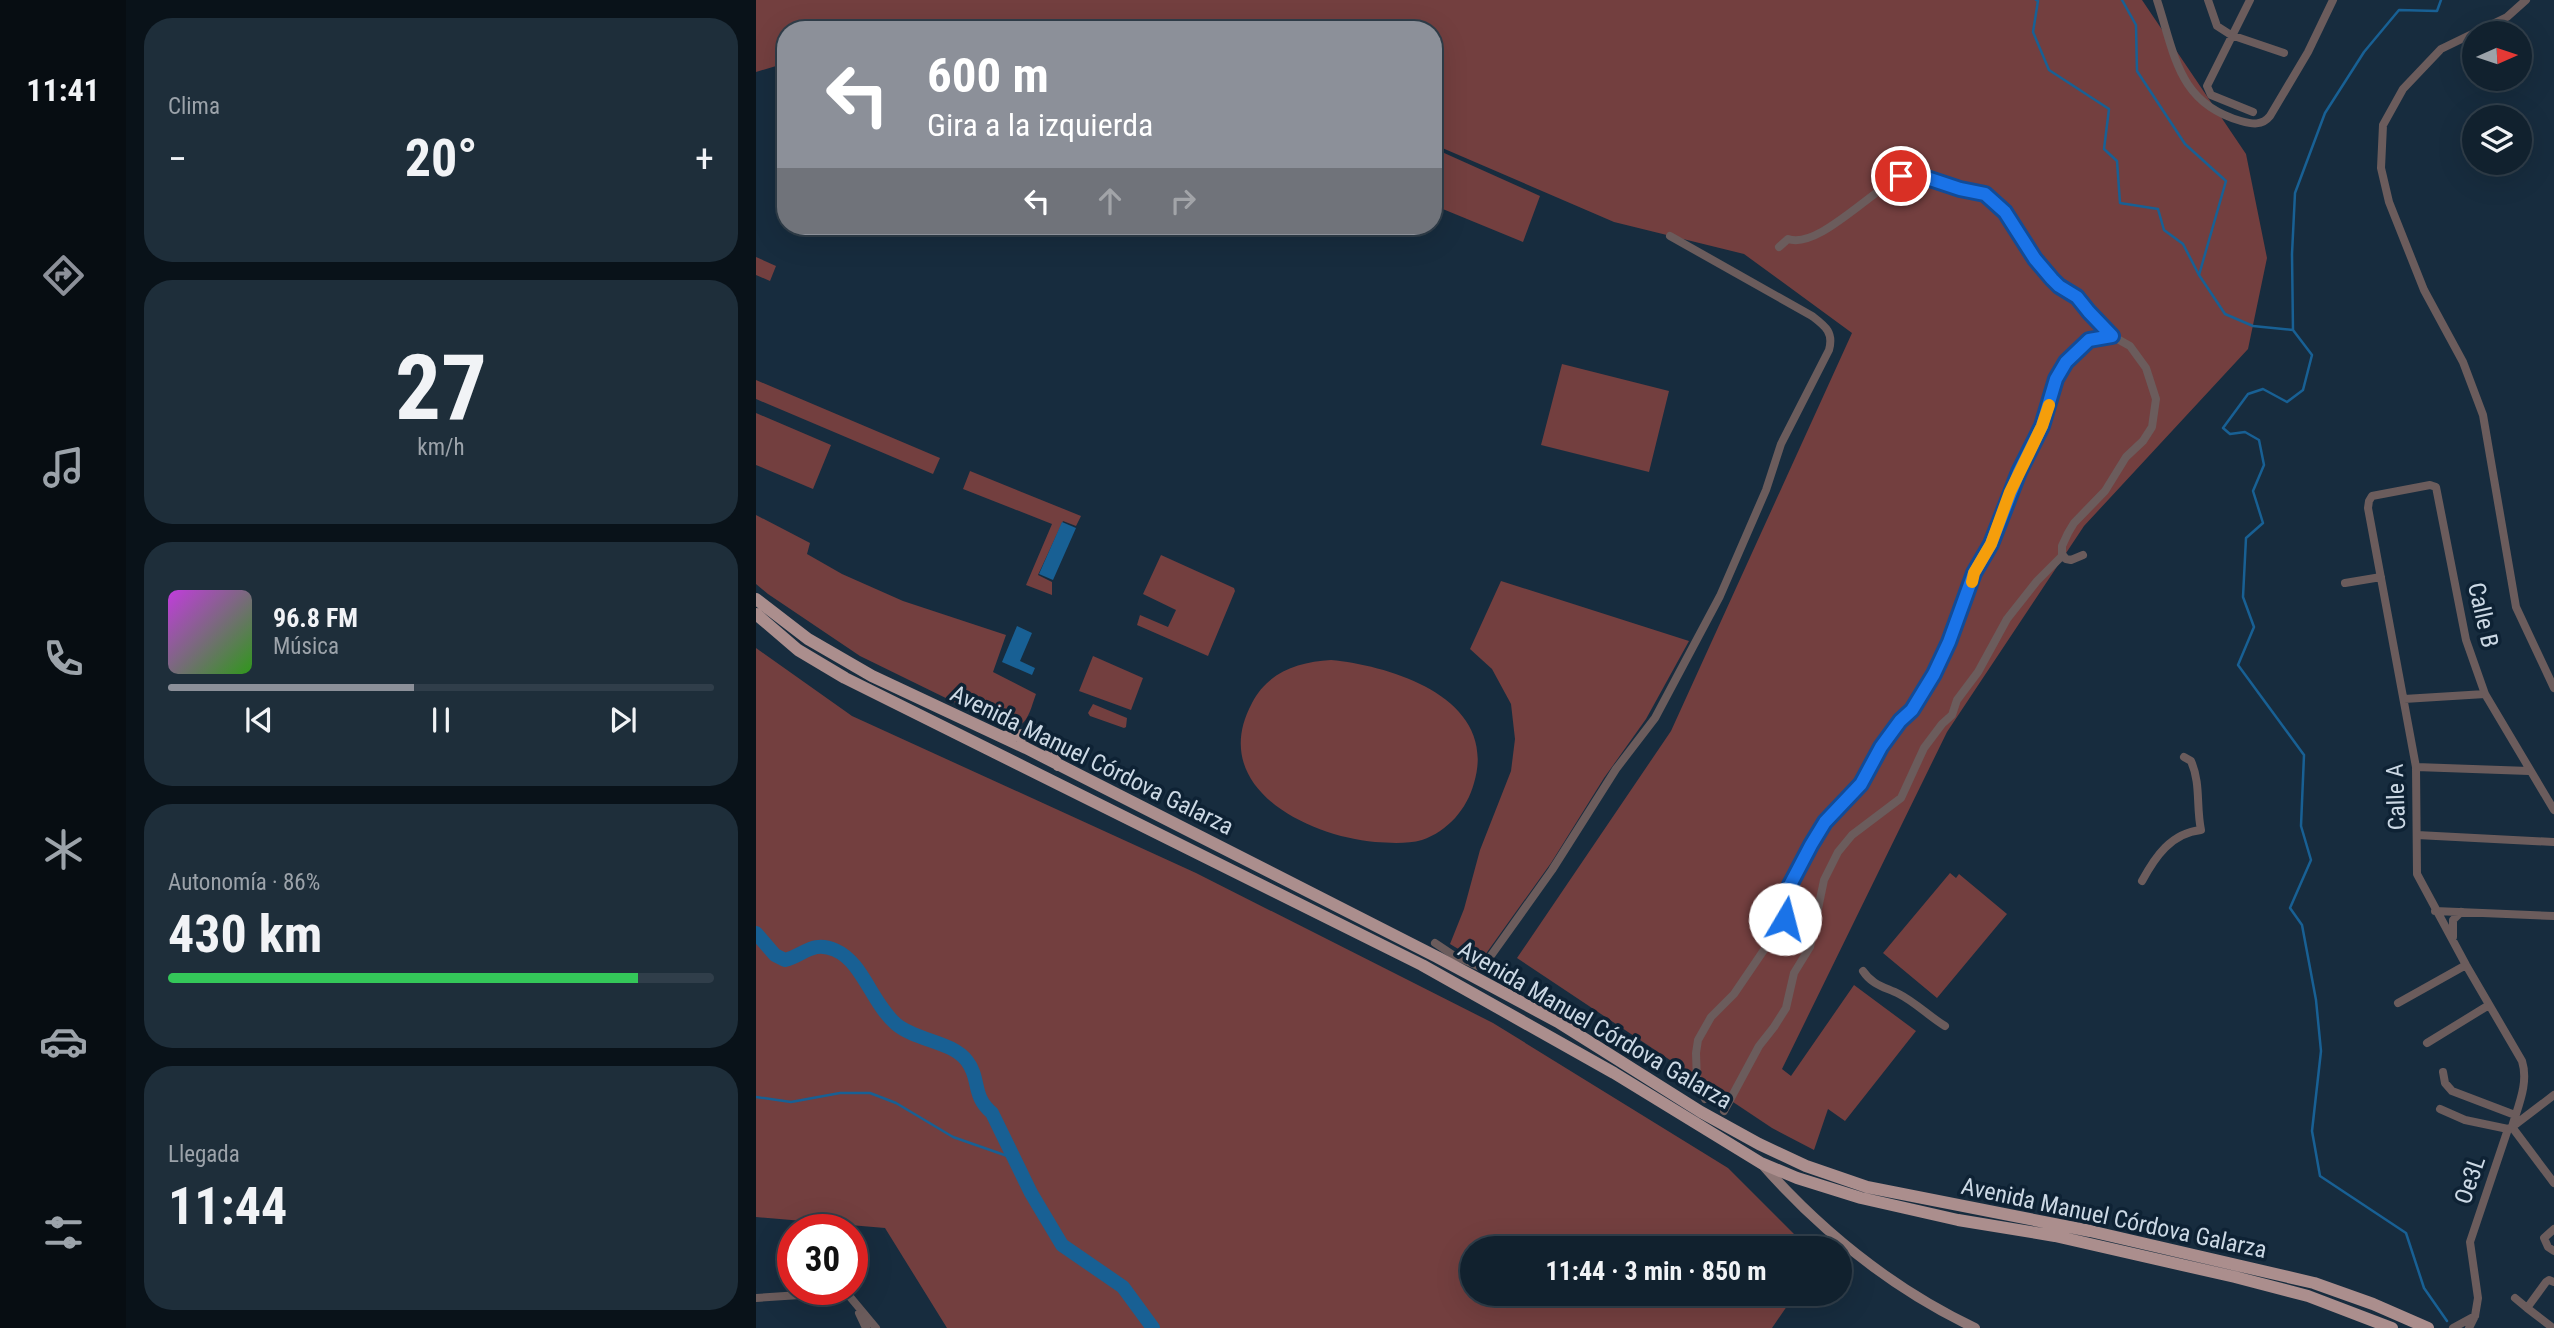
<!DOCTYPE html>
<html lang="es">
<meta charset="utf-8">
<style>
:root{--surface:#11212e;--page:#1e2e3a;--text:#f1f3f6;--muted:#9ca3aa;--line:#303e4a;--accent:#8c9099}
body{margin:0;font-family:"Roboto Condensed",sans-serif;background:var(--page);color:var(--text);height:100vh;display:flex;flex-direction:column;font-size:26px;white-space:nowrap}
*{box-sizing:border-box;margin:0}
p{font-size:23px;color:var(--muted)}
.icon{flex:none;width:38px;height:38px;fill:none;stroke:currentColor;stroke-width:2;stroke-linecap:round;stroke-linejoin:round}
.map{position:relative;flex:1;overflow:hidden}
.drawer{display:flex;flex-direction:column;gap:18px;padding:18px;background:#091219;width:630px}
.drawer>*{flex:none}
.top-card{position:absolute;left:21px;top:21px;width:665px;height:214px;border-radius:28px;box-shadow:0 7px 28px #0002,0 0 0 2px var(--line);background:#8c9099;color:#fff;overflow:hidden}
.needle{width:46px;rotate:87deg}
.fabs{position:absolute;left:1706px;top:21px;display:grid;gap:14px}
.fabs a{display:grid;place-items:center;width:70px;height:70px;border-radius:50%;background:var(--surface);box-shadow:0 7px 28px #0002,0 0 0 2px var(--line);font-size:35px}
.speed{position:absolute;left:21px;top:1214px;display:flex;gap:14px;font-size:35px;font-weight:700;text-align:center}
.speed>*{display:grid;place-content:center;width:91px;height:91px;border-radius:50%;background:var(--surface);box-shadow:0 7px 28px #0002,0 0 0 2px var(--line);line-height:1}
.speed .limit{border:10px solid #d22;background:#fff;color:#111}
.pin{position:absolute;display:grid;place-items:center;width:60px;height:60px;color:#fff;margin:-30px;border:4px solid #fff;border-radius:50%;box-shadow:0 2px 7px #0007}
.me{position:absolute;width:77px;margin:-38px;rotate:8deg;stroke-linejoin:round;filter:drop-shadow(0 0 5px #0008)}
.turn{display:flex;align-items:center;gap:24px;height:147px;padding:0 35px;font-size:32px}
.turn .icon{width:91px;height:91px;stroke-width:2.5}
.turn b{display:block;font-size:49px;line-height:60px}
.lanes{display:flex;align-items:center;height:66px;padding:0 35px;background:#0003;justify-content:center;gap:35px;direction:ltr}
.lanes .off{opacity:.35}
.big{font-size:52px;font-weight:700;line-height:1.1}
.drawer .tile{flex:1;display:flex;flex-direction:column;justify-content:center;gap:10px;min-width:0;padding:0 24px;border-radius:28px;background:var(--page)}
.drawer .dial{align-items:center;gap:0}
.dial b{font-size:91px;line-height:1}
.song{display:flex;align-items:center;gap:21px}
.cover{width:84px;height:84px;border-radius:10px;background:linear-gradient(135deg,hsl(290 70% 55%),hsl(110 70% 35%))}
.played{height:7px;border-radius:4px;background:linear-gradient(90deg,var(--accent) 45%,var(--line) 45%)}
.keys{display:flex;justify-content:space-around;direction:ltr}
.heat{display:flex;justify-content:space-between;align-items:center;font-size:38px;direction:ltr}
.charge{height:10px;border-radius:5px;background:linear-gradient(90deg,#34c759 86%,var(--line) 0)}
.trip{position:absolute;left:704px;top:1236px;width:392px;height:70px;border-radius:35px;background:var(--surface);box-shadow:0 7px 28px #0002,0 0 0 2px var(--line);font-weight:700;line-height:70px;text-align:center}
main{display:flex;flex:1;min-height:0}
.tab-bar{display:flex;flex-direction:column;width:126px;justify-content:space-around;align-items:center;background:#070d12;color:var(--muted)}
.tab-bar .icon{width:49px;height:49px}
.tab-bar .active{color:var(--accent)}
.tab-bar b{font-size:32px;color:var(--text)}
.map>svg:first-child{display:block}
.green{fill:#733f3f}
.water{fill:#186094}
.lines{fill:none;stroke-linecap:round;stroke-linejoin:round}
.stream{stroke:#186094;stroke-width:2.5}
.river{stroke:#186094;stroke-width:14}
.street{stroke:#6b5c5c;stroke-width:8}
.secondary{stroke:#8f7877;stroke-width:10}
.primary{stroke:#ab8e8d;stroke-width:12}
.route-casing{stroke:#114b97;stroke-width:18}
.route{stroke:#1a73e8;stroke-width:12}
.slow{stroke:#f59e0b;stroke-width:12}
.labels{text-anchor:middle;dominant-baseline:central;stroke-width:7;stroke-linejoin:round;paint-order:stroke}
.street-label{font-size:24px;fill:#ccd9e5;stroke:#0e2234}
</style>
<main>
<nav class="tab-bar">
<b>11:41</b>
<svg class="icon active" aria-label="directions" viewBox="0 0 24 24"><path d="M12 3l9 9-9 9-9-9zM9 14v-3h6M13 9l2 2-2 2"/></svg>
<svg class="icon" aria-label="music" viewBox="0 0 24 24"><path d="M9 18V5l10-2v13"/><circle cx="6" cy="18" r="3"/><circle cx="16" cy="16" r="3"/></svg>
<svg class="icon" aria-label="phone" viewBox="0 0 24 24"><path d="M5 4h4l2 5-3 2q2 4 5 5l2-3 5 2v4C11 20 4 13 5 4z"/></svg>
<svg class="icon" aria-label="climate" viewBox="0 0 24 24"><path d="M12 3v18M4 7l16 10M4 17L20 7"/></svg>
<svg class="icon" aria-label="car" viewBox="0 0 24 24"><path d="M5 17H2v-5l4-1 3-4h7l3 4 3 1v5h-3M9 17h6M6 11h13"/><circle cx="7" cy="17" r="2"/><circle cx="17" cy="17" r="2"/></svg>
<svg class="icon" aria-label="filters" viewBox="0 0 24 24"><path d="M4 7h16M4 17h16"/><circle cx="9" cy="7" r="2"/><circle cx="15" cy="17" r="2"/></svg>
</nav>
<section class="drawer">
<div class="tile"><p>Clima</p>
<div class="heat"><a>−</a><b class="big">20°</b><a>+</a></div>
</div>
<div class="tile dial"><b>27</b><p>km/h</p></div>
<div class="tile">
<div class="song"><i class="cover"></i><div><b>96.8 FM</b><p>Música</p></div></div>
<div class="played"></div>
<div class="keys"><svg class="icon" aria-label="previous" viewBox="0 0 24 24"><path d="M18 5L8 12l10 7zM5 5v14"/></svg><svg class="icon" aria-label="pause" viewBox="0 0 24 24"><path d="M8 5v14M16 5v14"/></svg><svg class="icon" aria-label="next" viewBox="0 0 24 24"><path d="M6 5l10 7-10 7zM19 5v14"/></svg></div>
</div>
<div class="tile"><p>Autonomía · 86%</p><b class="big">430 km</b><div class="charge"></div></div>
<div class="tile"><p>Llegada</p><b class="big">11:44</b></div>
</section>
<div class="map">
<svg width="1798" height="1328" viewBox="0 0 1798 1328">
<rect width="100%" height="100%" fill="#172c3e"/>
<path class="green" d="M 0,0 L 1386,0 L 1490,154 L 1511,258 L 1492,349 L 1328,526 L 1191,732 L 1026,1069 L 1035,1076 L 1098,985 L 1160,1031 L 1089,1121 L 1072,1109 L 1058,1150 L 1016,1128 L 761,958 L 915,731 L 1096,333 L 988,254 L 858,222 L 677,144 L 677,30 L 30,30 L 30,63 L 0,72 Z
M 677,148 L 784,196 L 767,242 L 677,205 Z
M 0,257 L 20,266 L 14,281 L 0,275 Z
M 806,364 L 913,391 L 893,472 L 785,445 Z
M 0,380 L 184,458 L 177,474 L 0,399 Z
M 0,413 L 75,445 L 57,489 L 0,465 Z
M 214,471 L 325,516 L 320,526 L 307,521 L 282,575 L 296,582 L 296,595 L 270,585 L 296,524 L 207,489 Z
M 0,515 L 54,543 L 51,554 L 86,574 L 147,601 L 250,635 L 237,672 L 280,694 C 274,710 271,732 249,727 L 104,656 L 12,594 L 0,584 Z
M 405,555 L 478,588 L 479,591 L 452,656 L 381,625 L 384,615 L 412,627 L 420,610 L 387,594 Z
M 745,581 L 933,641 L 890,719 L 848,778 L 795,863 L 724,962 L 694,944 L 708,909 L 724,850 L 755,771 L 759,739 L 755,704 L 736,669 L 714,649 Z
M 0,648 L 96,716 L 440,873 L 737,1023 L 972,1168 L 1052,1248 L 716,1248 L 716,1293 L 1040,1293 L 1016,1328 L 191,1328 L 129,1228 L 0,1217 Z
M 337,656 L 387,678 L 375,710 L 323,691 Z
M 575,660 C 637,666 743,699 718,783 C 711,809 692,831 666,840 C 652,844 634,843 619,842 C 551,836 451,787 496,703 C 512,672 542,662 575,660 Z
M 337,704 L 371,718 L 370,727 L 368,728 L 334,716 L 332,713 Z
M 1194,873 L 1200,878 L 1203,874 L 1251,914 L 1181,998 L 1127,953 Z"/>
<path class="water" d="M 306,522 L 320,528 L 297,580 L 283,574 Z
M 261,626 L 276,633 L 264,661 L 279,668 L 276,675 L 246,662 Z"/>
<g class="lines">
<path class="stream" d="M 1280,0 L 1282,1 L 1277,32 L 1293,70 L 1353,109 L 1348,149 L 1361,161 L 1364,203 L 1402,209 L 1408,230 L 1427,244 L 1443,275 L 1469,314 L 1497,326 L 1537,330
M 1366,0 L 1380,25 L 1381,71 L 1429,144 L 1470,181 L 1443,275
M 1685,0 L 1681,11 L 1643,10 L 1608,52 L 1569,113 L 1539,193 L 1536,254 L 1537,330 L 1556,355 L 1547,390 L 1531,402 L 1507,389 L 1492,394 L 1467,428 L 1474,434 L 1489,432 L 1503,440 L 1508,465 L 1497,491 L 1507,523 L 1490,538 L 1487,597 L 1498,627 L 1482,665 L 1548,755 L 1545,826 L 1555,860 L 1534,908 L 1546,925 L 1560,1000 L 1565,1051 L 1556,1131 L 1564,1176 L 1650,1233 L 1668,1288 L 1691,1321
M 0,1097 L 35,1102 L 84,1093 L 114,1093 L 140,1103 L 197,1137 L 257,1158"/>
<path class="river" d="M 0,933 L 19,955 L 29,960 C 48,955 57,940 79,950 C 107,962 115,1002 140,1024 C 160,1041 196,1041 211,1061 C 225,1079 215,1095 236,1113 L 275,1193 L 306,1245 L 367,1287 L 397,1328"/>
<path class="street" d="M 1401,0 C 1419,55 1422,103 1485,121 C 1496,124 1506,126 1514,116 L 1552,52 L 1577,0
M 1452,0 L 1461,26 L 1475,35 L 1528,53
M 1494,0 L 1451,86 L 1455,95 L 1497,112
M 1770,0 L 1751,17 L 1685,49 L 1647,89 L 1627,125 L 1625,168 L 1633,202 L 1668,290 L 1707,362 L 1727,415 L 1760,607 L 1798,688
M 1023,247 L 1032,239 C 1064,250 1120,184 1152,174 L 1159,174 L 1204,189 L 1221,190 L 1229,194 L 1249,212 L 1279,259 L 1296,279 L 1303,286 L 1321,297 L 1333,312 L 1356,336 L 1374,346 L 1390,368 L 1400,399 L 1396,427 L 1387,441 L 1370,457 L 1349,491 L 1318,523 L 1312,533 L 1306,546 L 1306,554 L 1310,559 L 1315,560 L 1327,555
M 1589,583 L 1625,577
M 1648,699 L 1729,694
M 1660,767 L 1773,771
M 1661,835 L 1798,842
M 1386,881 C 1399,857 1415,833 1445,830 C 1440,806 1445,784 1435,761 L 1428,757
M 1679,911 L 1798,916
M 1697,937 L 1697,920 L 1705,912
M 679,943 L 697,955 L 724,967 L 734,957 L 796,870 L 860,769 L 899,718 L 964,596 L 1010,490 L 1025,444 L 1073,350 C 1078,332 1069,326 1056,316 L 914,236
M 1107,971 C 1116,985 1129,987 1143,994 C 1159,1002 1174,1017 1189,1026
M 1642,1003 L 1710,965
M 1671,1043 L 1733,1005
M 1687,1072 L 1689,1083 L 1696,1091 L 1759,1115
M 1798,1095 L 1756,1127 L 1798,1183
M 949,1099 L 941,1082 L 940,1053 L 942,1040 L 955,1017 L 978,994 L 1029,919 L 1034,885 L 1069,823 L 1105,784 L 1125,747 L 1144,721 L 1156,710 L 1178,674 L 1193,642 L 1218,573 L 1235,544 L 1263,472 L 1286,426 L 1300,379 L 1310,362 L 1333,340 L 1356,336
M 1684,1109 L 1709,1120 L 1752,1129
M 968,1111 L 1003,1046 L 1018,1027 L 1030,1008 L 1038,973 L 1054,947 L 1068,880 L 1082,852 L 1096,835 L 1145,798 L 1168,748 L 1186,724 L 1196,715 L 1201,700 L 1222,672 L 1251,619 L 1281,581 L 1307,555
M 1798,1229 L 1788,1238 L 1792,1247 L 1798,1251
M 0,1298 L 90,1292 L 120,1328
M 1759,1298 L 1771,1308
M 103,1313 L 110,1328
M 1697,1328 L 1719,1316
M 1713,1328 L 1719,1316 L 1722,1298 L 1714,1242 L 1752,1129 L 1756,1127 C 1762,1106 1773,1083 1766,1061 L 1710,965 L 1661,874 L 1660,767 L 1612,508 L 1613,501 L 1616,496 L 1674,485 L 1680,487 L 1710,640 L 1729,694 L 1798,810
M 1797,1328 L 1771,1308 L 1790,1282 L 1793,1280 L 1798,1282"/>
<path class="secondary" d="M 1005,1163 C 1064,1230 1137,1289 1219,1328"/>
<path class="primary" d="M 0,599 L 52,639 L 116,676 L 270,748 L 681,957 L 802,1022 L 945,1112 L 1003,1144 L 1050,1166 L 1111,1187 L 1334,1231 L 1558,1283 L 1617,1304 L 1672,1328
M 0,614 L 42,650 L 89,678 L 666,965 L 858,1073 L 1005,1163 L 1041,1178 L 1105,1198 L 1202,1220 L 1299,1236 L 1479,1277 L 1552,1296 L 1636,1328
M 248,737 L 267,735 L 278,730
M 293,742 L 298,759 L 302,765"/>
</g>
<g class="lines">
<g class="route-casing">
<path id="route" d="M 1029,919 L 1034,885 L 1055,845 L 1069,822 L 1105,784 L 1125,747 L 1144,721 L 1156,710 L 1178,674 L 1193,642 L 1218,573 L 1235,544 L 1263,472 L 1286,426 L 1300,379 L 1310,362 L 1333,340 L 1356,336 L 1333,312 L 1321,297 L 1303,286 L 1296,279 L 1279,259 L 1249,212 L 1229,194 L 1204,189 L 1159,174 L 1145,176"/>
</g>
<use href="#route" class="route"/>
<path class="slow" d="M 1216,582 L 1218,573 L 1235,544 L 1254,492 L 1286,426 L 1293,405"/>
</g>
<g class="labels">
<g class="street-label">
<text transform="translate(1727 615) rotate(77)">Calle B</text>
<text transform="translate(336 760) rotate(26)">Avenida Manuel Córdova Galarza</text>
<text transform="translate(1640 797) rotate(-92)">Calle A</text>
<text transform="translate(839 1025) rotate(30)">Avenida Manuel Córdova Galarza</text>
<text transform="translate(1714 1180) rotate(-71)">Oe3L</text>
<text transform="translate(1358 1218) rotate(12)">Avenida Manuel Córdova Galarza</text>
</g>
</g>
</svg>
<div class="fabs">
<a><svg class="needle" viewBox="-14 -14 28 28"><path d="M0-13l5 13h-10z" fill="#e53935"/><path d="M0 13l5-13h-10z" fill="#9ca3aa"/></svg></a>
<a><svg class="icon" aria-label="layers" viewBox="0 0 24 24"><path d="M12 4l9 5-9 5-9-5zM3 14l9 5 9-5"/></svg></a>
</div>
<div class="speed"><div class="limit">30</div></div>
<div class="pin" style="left:1145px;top:176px;background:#d93025"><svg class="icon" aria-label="arrive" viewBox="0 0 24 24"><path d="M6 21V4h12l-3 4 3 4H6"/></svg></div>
<svg class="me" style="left:1029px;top:919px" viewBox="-20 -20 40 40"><circle r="19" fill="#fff"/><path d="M0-13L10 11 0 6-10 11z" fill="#1a73e8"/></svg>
<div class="trip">11:44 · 3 min · 850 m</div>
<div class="top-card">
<div class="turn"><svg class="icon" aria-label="left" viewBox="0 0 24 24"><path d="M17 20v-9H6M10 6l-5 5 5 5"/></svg><div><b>600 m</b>Gira a la izquierda</div></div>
<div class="lanes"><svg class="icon" aria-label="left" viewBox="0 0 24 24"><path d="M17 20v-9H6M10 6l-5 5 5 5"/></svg><svg class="icon off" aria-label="ahead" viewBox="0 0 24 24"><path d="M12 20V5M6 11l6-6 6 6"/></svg><svg class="icon off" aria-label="right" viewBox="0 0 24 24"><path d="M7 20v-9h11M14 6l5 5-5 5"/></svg></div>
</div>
</div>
</main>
